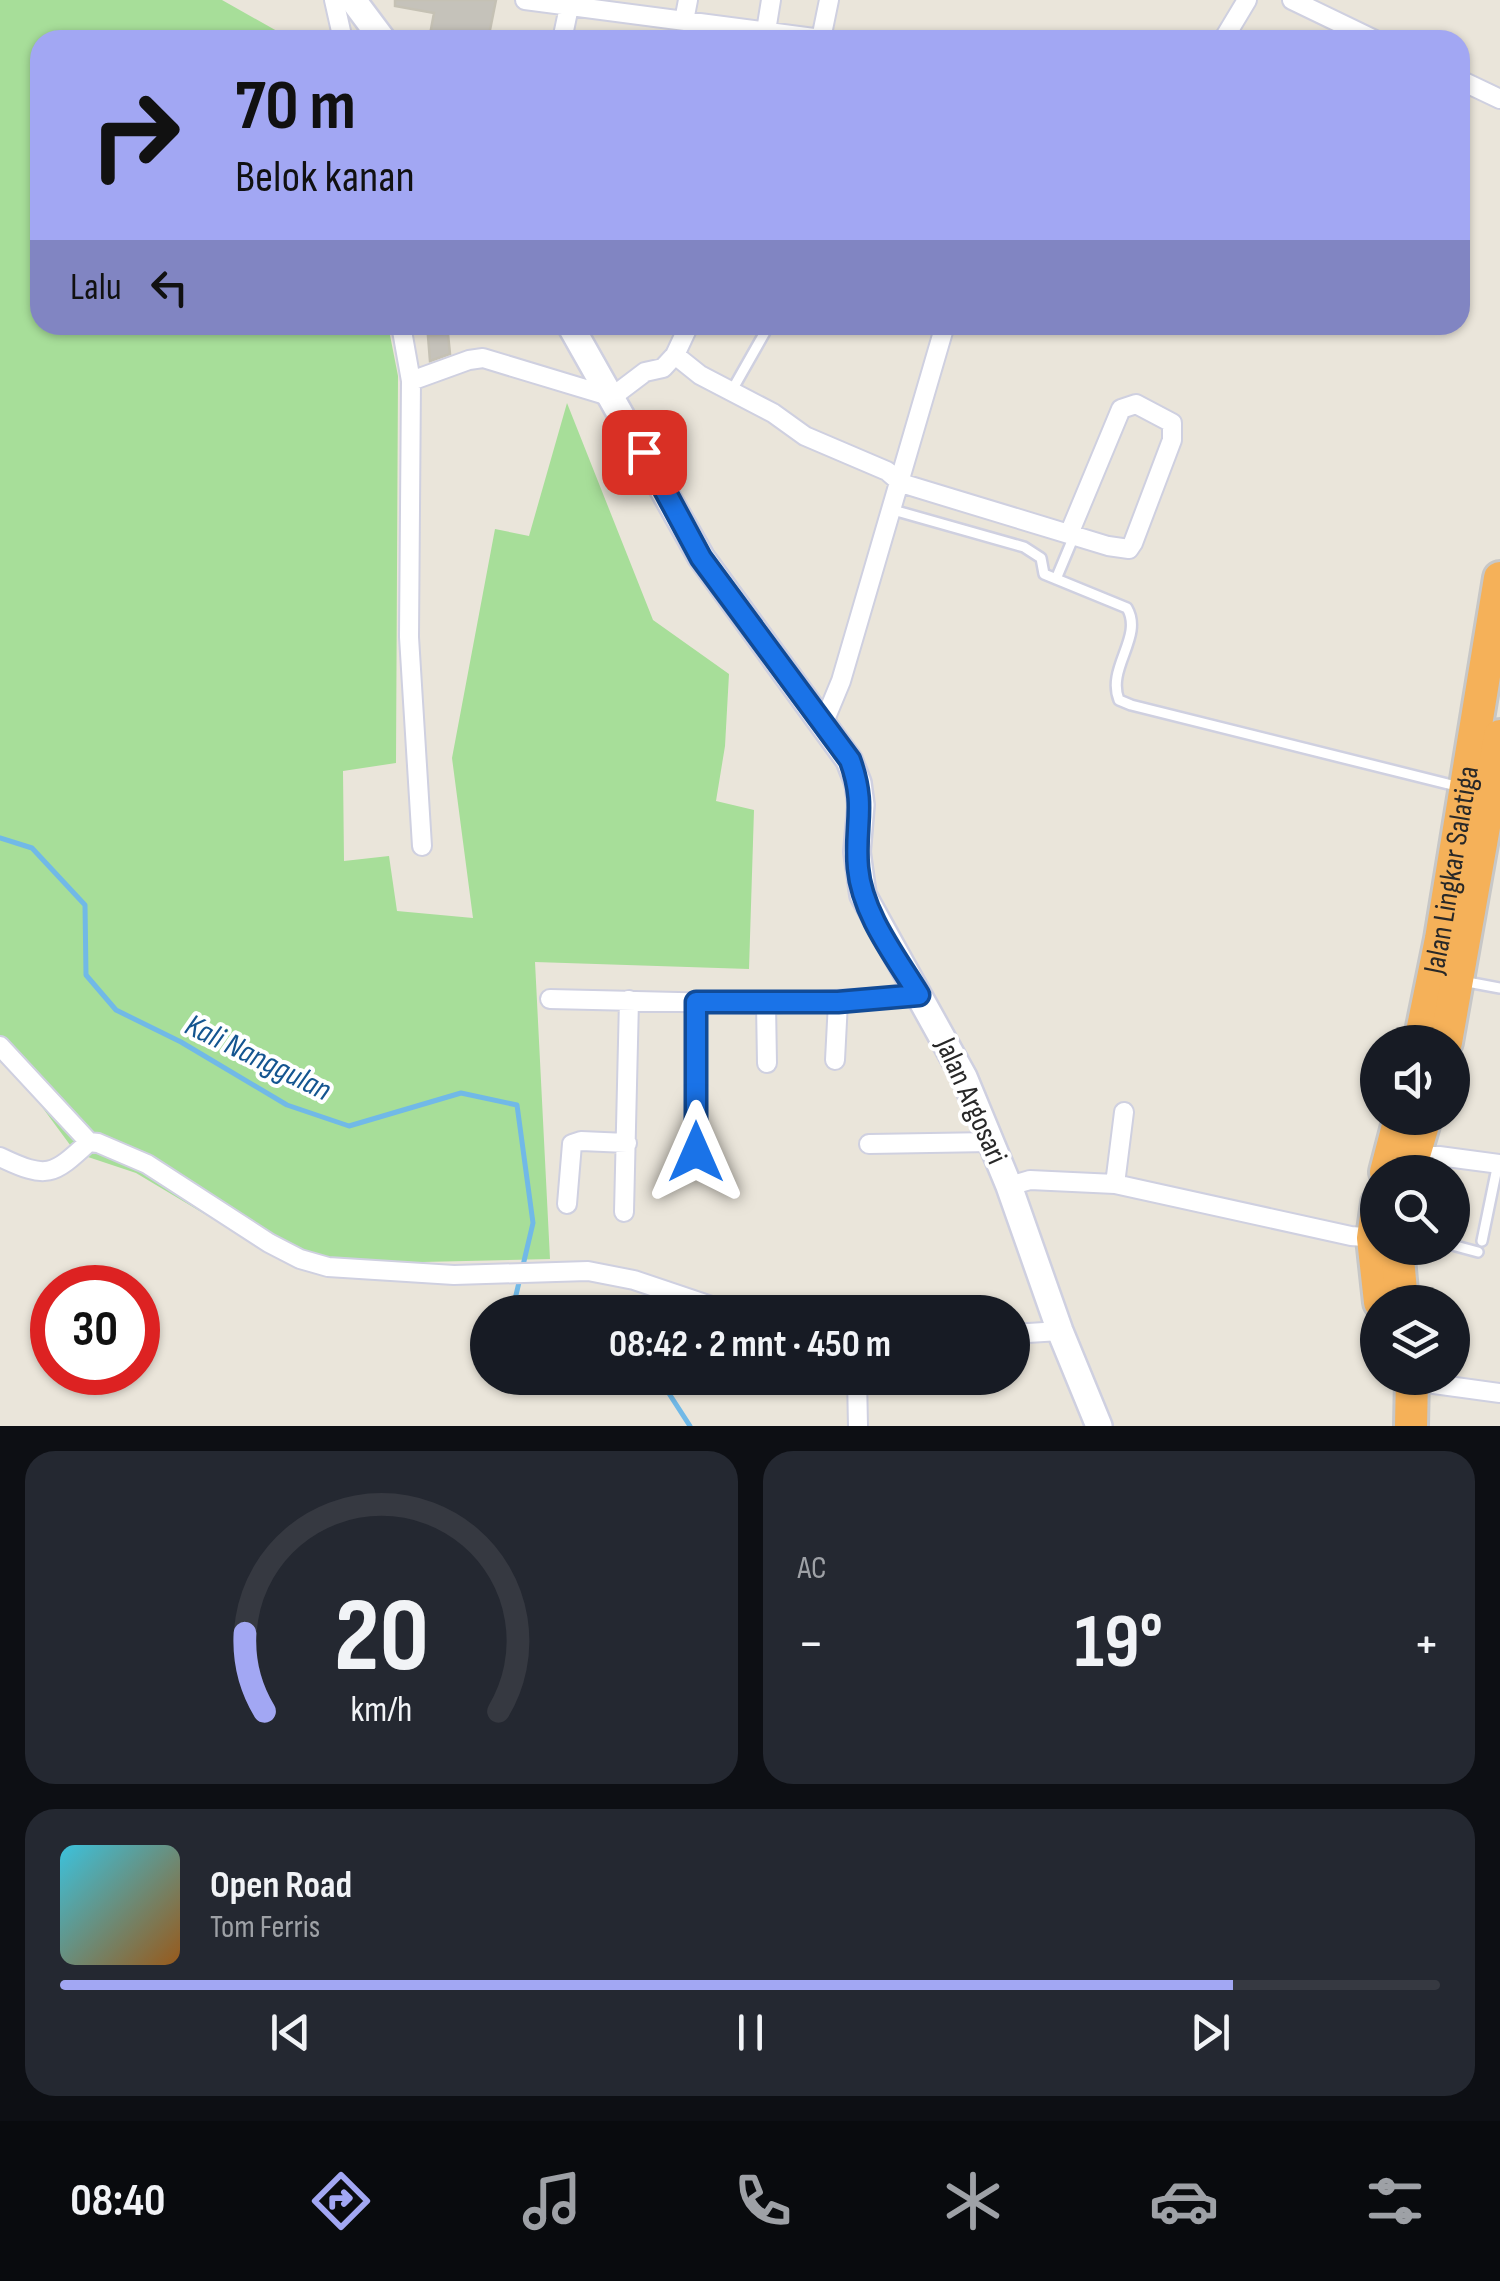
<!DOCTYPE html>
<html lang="id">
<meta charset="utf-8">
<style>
:root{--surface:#171b24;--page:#242831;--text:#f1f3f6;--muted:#9ea1a6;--line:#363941;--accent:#a2a7f3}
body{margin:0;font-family:"Sofia Sans Condensed",sans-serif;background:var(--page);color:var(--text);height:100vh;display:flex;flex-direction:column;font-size:38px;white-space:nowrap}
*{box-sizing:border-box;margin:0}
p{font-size:32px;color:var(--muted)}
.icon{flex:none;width:55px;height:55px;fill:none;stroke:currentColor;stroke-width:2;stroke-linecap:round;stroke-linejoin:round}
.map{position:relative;height:1426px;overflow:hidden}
.panel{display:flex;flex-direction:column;gap:25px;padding:25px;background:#0d0f14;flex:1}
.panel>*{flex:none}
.hud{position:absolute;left:30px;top:30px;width:1440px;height:305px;border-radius:30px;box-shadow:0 2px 8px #0004;background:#a2a7f3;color:#111;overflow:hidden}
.controls{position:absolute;left:1360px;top:1025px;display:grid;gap:20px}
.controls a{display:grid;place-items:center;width:110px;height:110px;border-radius:50%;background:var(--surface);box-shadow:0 2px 8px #0004;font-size:50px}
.speed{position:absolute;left:30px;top:1265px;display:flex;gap:20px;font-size:50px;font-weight:700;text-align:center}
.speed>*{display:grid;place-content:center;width:130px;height:130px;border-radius:50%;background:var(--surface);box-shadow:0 2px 8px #0004;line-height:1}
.speed .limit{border:15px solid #d22;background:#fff;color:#111}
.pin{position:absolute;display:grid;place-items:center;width:85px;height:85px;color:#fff;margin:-42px;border-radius:20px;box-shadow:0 5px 15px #0006}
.me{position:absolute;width:110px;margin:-55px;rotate:0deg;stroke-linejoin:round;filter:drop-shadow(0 0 8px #0008)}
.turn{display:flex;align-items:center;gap:35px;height:210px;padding:0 40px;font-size:45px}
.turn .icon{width:130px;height:130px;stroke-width:2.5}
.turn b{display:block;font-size:70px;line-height:85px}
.then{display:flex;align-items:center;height:95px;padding:0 40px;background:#0003;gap:20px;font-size:38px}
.big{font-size:75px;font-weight:700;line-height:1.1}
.panel .widget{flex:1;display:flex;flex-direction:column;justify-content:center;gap:15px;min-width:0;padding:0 35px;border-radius:30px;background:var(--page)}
.panel .dial{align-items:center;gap:0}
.dial svg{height:260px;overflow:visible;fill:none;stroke:var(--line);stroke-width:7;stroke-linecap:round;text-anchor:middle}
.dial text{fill:var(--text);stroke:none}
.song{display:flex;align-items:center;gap:30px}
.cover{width:120px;height:120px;border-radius:15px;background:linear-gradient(135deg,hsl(190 70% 55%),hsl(30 70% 35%))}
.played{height:10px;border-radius:5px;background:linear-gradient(90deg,var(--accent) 85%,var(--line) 85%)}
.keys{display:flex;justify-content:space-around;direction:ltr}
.heat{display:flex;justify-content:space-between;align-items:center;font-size:55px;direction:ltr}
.panel .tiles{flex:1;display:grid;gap:25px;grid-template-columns:1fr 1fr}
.widget:last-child{grid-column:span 2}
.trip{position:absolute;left:470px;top:1295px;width:560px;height:100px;border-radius:50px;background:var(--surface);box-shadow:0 2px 8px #0004;font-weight:700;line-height:100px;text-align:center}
.dock{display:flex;height:160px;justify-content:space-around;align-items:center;background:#090b0e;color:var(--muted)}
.dock .icon{width:70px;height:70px}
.dock .selected{color:var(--accent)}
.dock b{font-size:45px;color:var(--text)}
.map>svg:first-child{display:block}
.green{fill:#a7de99}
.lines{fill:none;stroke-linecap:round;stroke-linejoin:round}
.stream{stroke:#71b9e7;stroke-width:5}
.building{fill:#c5c2ba;stroke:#c5c1b4;stroke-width:2.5}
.lane-casing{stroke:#cfd0e0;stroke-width:14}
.street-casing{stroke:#cfd0e0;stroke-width:22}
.secondary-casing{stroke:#cfd0e0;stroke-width:30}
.highway-casing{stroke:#c7c7c7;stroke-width:38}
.lane{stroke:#fff;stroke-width:9}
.street{stroke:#fff;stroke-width:18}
.secondary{stroke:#fff;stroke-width:25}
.highway{stroke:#f5b159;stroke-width:32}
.route-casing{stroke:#114b97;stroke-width:25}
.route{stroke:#1a73e8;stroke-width:18}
.labels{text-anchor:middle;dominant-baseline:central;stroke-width:8;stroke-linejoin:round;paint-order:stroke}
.street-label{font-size:30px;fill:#282828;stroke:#fff}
.water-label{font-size:32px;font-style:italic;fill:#145590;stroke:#fff}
</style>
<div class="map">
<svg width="1500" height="1426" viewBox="0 0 1500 1426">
<rect width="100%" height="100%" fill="#eae5da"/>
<path class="green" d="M 0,0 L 222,0 L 277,31 L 279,40 L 40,40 L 40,325 L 388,325 L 398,376 L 396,763 L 343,771 L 344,861 L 389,856 L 397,911 L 473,918 L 452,758 L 495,529 L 529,536 L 567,403 L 653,620 L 729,674 L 725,746 L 716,801 L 754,810 L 749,969 L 535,962 L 550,1259 L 290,1265 L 136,1173 L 76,1153 L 0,1050 Z"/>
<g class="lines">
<path class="stream" d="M 0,838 L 32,848 L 85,905 L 86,975 L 116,1010 L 181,1042 L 287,1105 L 349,1126 L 461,1093 L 517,1105 L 533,1223 L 512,1312
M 659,1378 L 690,1426"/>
</g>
<path class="building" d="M 395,0 L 496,0 L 488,40 L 429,40 L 434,13 L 395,6 Z
M 448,334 L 450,354 L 430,361 L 428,336 Z"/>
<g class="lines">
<g class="lane-casing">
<path id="lane" d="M 731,392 L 769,325
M 893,510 L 1024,547 L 1041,558 L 1044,574 L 1127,608 C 1144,637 1106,668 1119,700 L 1131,705 L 1460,787
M 1056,579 L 1074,536
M 1462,981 L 1500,988
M 1482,1241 L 1498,1163
M 1452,1245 L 1478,1252"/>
</g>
<g class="street-casing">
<path id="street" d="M 334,0 L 343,40
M 525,0 L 829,40
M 1292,0 L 1375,40
M 684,21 L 688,0
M 766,31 L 771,0
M 821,39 L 829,0
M 562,40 L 569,7
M 1223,40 L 1247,0
M 1460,80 L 1500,99
M 401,325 L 411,381 L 409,637 L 422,846
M 675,355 L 700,375 L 773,413 L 805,436 L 887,471 L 901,483 L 1108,546 L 1129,549 L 1133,543 L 1172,440 L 1172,423 L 1136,404 L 1121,409 L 1069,534
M 411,381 L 469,360 L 483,358 L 612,397 L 645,372 L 663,368 L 675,355 L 689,325
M 824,722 L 841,681 L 945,325
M 550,999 L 766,1004 L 919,995
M 766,1004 L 767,1063
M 0,1046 L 89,1142
M 835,1060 L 838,1002
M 869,1144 L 991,1142
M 695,1152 L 696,1002
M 1411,1156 L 1439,1156 L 1500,1164
M 0,1157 C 48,1180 53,1175 89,1142 L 98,1143 L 147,1164 L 269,1243 L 300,1259 L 328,1267 L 454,1275 L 588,1271 L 634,1280 L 729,1312
M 1115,1184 L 1124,1112
M 1009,1186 L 1030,1180 L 1115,1184 L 1351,1236 L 1377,1238
M 567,1204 L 572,1144 L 581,1141 L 627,1143
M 624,1212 L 629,1000
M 1012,1334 L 1060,1331
M 857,1378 L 858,1426
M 1412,1381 L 1500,1393"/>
</g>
<g class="secondary-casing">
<path id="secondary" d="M 353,0 L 383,40
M 570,325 L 701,557 L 849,760 L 858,783 L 861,805 L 857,852 L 863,895 L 964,1077 L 1009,1186 L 1060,1331 L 1099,1426"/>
</g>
<g class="highway-casing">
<g id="highway">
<path id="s1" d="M 1420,1042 L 1441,939 L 1500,578"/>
<path d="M 1446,1042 L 1500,736"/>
<path d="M 1386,1172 L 1400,1118"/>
<path d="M 1409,1172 L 1425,1118"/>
<path d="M 1378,1203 L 1373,1238 L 1380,1302"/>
<path d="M 1397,1248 L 1402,1302"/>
<path d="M 1411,1426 L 1412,1378"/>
</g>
</g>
<use href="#lane" class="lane"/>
<use href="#street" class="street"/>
<use href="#secondary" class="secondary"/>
<use href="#highway" class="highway"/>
</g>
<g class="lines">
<g class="route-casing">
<path id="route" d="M 644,452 L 701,558 L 850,760 C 867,807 854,825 858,868 C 862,914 896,957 919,995 L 838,1002 L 696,1002 L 696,1152"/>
</g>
<use href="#route" class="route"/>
</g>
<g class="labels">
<g class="street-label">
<text stroke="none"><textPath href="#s1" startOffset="175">Jalan Lingkar Salatiga</textPath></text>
<text transform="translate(971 1101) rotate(66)">Jalan Argosari</text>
</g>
<g class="water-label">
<text transform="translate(258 1058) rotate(26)">Kali Nanggulan</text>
</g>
</g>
</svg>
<div class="controls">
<a><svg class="icon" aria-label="sound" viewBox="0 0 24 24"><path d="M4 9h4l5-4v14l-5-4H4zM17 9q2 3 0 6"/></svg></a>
<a><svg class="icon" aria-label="search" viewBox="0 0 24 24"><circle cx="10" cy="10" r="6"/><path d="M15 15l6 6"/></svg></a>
<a><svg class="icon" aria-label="layers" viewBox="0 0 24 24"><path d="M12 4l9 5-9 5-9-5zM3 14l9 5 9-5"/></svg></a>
</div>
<div class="speed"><div class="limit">30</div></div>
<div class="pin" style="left:644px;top:452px;background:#d93025"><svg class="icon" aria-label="arrive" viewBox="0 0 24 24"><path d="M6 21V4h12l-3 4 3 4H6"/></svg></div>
<svg class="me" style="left:696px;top:1152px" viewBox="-20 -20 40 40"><path d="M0-17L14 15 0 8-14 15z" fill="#1a73e8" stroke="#fff" stroke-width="4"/></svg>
<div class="trip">08:42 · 2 mnt · 450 m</div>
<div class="hud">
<div class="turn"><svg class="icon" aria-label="right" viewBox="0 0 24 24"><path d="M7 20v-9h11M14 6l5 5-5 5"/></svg><div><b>70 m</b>Belok kanan</div></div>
<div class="then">Lalu<svg class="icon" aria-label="left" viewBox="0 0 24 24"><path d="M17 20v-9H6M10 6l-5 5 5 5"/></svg></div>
</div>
</div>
<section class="panel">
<div class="tiles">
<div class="widget dial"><svg viewBox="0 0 100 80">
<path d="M14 69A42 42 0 1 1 86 69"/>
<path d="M14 69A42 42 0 0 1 8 45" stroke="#a2a7f3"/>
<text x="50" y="56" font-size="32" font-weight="700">20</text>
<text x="50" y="72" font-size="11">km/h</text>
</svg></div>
<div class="widget"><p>AC</p>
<div class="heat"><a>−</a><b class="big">19°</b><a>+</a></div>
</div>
<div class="widget">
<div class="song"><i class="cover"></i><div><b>Open Road</b><p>Tom Ferris</p></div></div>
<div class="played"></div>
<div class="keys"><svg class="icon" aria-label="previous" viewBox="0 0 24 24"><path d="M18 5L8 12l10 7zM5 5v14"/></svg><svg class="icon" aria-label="pause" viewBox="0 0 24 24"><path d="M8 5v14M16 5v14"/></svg><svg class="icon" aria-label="next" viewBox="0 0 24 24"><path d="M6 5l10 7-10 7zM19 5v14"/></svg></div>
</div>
</div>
</section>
<nav class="dock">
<b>08:40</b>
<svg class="icon selected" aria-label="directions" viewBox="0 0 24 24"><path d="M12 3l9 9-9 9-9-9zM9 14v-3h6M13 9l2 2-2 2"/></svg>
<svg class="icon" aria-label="music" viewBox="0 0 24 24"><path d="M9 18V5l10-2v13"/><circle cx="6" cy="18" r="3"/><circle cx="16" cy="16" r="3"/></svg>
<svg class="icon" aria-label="phone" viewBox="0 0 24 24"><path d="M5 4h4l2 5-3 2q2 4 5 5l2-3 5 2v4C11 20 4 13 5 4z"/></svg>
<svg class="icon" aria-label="climate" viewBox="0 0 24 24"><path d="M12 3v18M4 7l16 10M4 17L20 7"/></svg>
<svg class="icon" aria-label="car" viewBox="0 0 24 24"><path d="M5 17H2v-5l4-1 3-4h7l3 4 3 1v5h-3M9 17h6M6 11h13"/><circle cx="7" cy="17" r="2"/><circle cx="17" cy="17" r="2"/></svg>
<svg class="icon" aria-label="filters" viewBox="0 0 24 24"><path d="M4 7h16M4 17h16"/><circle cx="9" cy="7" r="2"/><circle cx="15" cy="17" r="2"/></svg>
</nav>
